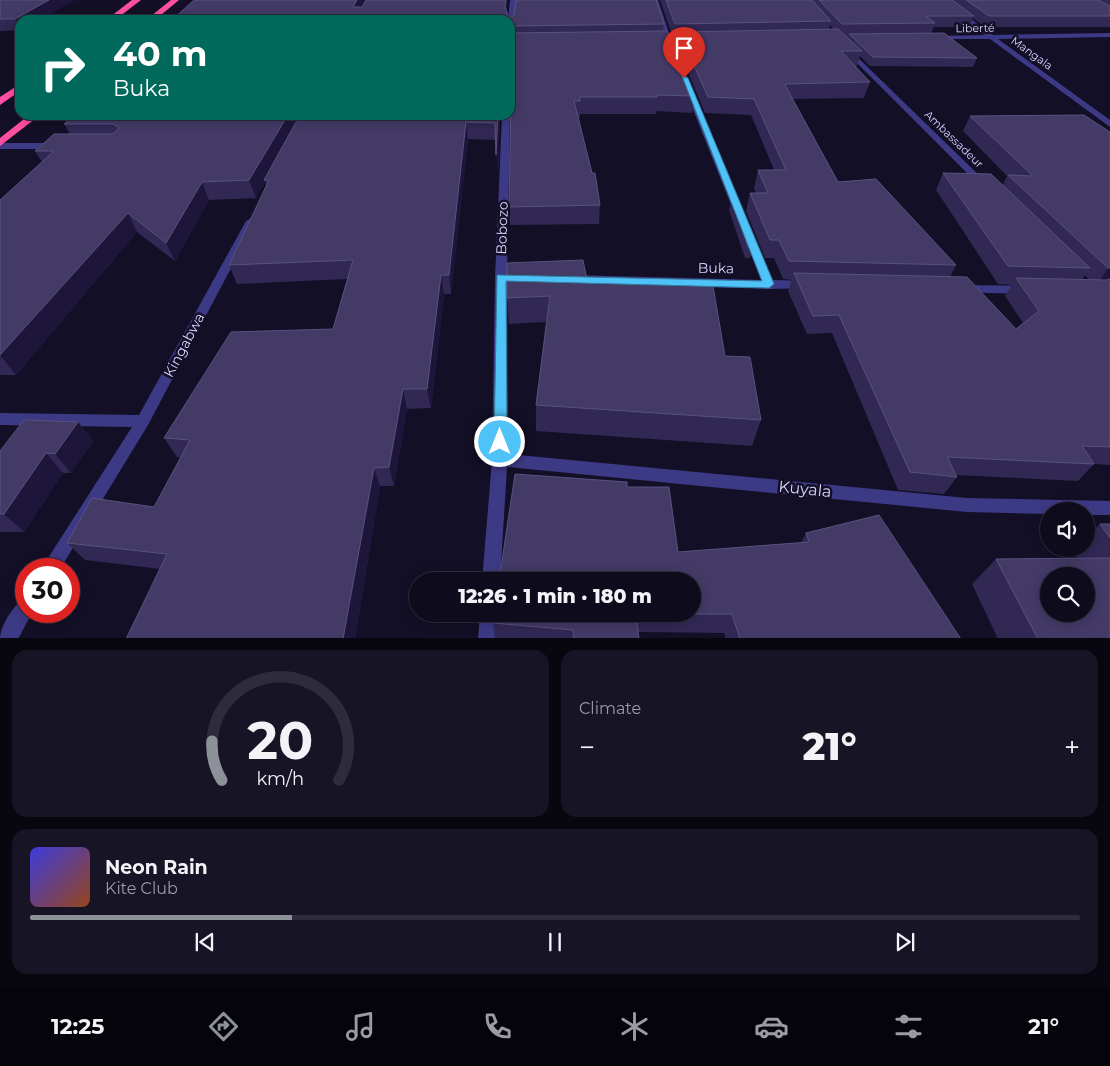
<!DOCTYPE html>
<meta charset="utf-8">
<style>
:root{--surface:#0e0b1c;--page:#171425;--text:#f1f3f6;--muted:#9b9ba3;--line:#2e2b3b;--accent:#8c9099}
body{margin:0;font-family:Montserrat,sans-serif;background:var(--page);color:var(--text);height:100vh;display:flex;flex-direction:column;font-size:19px;white-space:nowrap}
*{box-sizing:border-box;margin:0}
p{font-size:16px;color:var(--muted)}
.icon{flex:none;width:28px;height:28px;fill:none;stroke:currentColor;stroke-width:2;stroke-linecap:round;stroke-linejoin:round}
.map{position:relative;height:638px;overflow:hidden}
.drawer{display:flex;flex-direction:column;gap:12px;padding:12px;background:#08060f;flex:1}
.drawer>*{flex:none}
.banner{position:absolute;left:15px;top:15px;width:500px;height:105px;border-radius:15px;box-shadow:0 2px 12px #0003,0 0 0 1px var(--line);background:#00695c;color:#fff;overflow:hidden}
.fabs{position:absolute;left:1040px;top:502px;display:grid;gap:10px}
.fabs a{display:grid;place-items:center;width:55px;height:55px;border-radius:50%;background:var(--surface);box-shadow:0 2px 12px #0003,0 0 0 1px var(--line);font-size:25px}
.speed{position:absolute;left:15px;top:558px;display:flex;gap:10px;font-size:25px;font-weight:700;text-align:center}
.speed>*{display:grid;place-content:center;width:65px;height:65px;border-radius:50%;background:var(--surface);box-shadow:0 2px 12px #0003,0 0 0 1px var(--line);line-height:1}
.speed .limit{border:8px solid #d22;background:#fff;color:#111}
.pin{position:absolute;display:grid;place-items:center;width:42px;height:42px;color:#fff;margin:-51px -21px;border-radius:50% 50% 50% 0;rotate:-45deg;box-shadow:0 0 5px #0007}
.pin .icon{rotate:45deg}
.me{position:absolute;width:55px;margin:-28px;rotate:0deg;stroke-linejoin:round;filter:drop-shadow(0 0 4px #0008)}
.turn{display:flex;align-items:center;gap:18px;height:105px;padding:0 15px;font-size:22px}
.turn .icon{width:65px;height:65px;stroke-width:2.5}
.turn b{display:block;font-size:35px;line-height:42px}
.big{font-size:38px;font-weight:800;line-height:1.1}
.drawer .tile{flex:1;display:flex;flex-direction:column;justify-content:center;gap:8px;min-width:0;padding:0 18px;border-radius:15px;background:var(--page)}
.drawer .dial{align-items:center;gap:0}
.dial svg{height:130px;overflow:visible;fill:none;stroke:var(--line);stroke-width:7;stroke-linecap:round;text-anchor:middle}
.dial text{fill:var(--text);stroke:none}
.song{display:flex;align-items:center;gap:15px}
.cover{width:60px;height:60px;border-radius:8px;background:linear-gradient(135deg,hsl(240 70% 55%),hsl(20 70% 35%))}
.played{height:5px;border-radius:2px;background:linear-gradient(90deg,var(--accent) 25%,var(--line) 25%)}
.keys{display:flex;justify-content:space-around;direction:ltr}
.heat{display:flex;justify-content:space-between;align-items:center;font-size:28px;direction:ltr}
.drawer .tiles{flex:1;display:grid;gap:12px;grid-template-columns:1fr 1fr}
.tile:last-child{grid-column:span 2}
.trip{position:absolute;left:409px;top:572px;width:292px;height:50px;border-radius:25px;background:var(--surface);box-shadow:0 2px 12px #0003,0 0 0 1px var(--line);font-weight:800;line-height:50px;text-align:center}
.tab-bar{display:flex;height:80px;justify-content:space-around;align-items:center;background:#06040b;color:var(--muted)}
.tab-bar .icon{width:35px;height:35px}
.tab-bar .on{color:var(--accent)}
.tab-bar b{font-size:22px;color:var(--text)}
.map>svg:first-child{display:block}
.lines{fill:none;stroke-linecap:round;stroke-linejoin:round}
.minor{fill:#3d3a85;fill-rule:evenodd}
.highway{fill:#ff4fa3;fill-rule:evenodd}
.wall{fill:#312854;fill-rule:evenodd}
.shaded-wall{fill:#1d163a}
.building{fill:#433a66;stroke:#5a527e;fill-rule:evenodd}
.route{fill:#4fc3f7;stroke:#337fa1}
.labels{text-anchor:middle;dominant-baseline:central;stroke-width:5;stroke-linejoin:round;paint-order:stroke}
.far-street-label{font-size:11px;fill:#d9d4ff;stroke:#130f26}
.street-label{font-size:14px;fill:#d9d4ff;stroke:#130f26}
.near-street-label{font-size:16px;fill:#d9d4ff;stroke:#130f26}
</style>
<div class="map">
<svg width="1110" height="639" viewBox="0 0 1110 639">
<rect width="100%" height="100%" fill="#130f26"/>
<g class="lines">
<path class="minor" d="M 510,0 L 516,0 L 513,29 L 510,31 L 510,20 L 508,20 Z
M 652,0 L 658,0 L 674,48 L 669,47 Z
M 938,0 L 945,0 L 993,35 L 1110,33 L 1110,37 L 998,39 L 1110,120 L 1110,127 L 990,39 L 933,39 L 932,38 L 935,36 L 985,35 Z
M 845,49 L 849,49 L 987,183 L 987,187 L 981,187 L 845,51 Z
M 685,85 L 692,87 L 773,280 L 806,281 L 812,285 L 810,288 L 769,289 L 571,283 L 565,279 L 571,275 L 761,280 L 684,87 Z
M 502,115 L 510,115 L 507,274 L 523,274 L 529,278 L 523,282 L 507,282 L 508,454 L 967,498 L 1110,501 L 1110,515 L 1086,515 L 1086,511 L 1049,511 L 1049,514 L 967,512 L 507,467 L 500,581 L 482,581 L 492,460 L 495,278 Z
M 0,143 L 57,143 L 61,146 L 57,149 L 0,149 Z
M 251,218 L 256,221 L 148,425 L 60,569 L 41,569 L 132,427 L 0,425 L 0,413 L 139,415 L 246,221 Z
M 963,285 L 1026,286 L 1032,290 L 1026,294 L 959,292 L 957,289 L 959,286 Z
M 26,598 L 26,611 L 33,611 L 18,639 L 0,639 C 0,626 15,602 26,598 Z
M 480,614 L 498,614 L 497,639 L 478,639 Z"/>
<path class="highway" d="M 132,0 L 141,0 L 115,20 L 106,20 Z
M 171,0 L 179,0 L 155,20 L 146,20 Z
M 20,84 L 20,91 L 0,105 L 0,97 Z
M 29,115 L 40,115 L 0,146 L 0,138 Z"/>
</g>
<path class="wall" d="M 0,0 L 20,20 L 20,30 L 0,31 Z
M 194,0 L 508,0 L 507,11 L 509,19 L 514,15 L 516,0 L 656,0 L 664,24 L 663,31 L 667,31 L 695,96 L 692,113 L 656,111 L 656,114 L 580,114 L 580,117 L 578,117 L 592,173 L 595,173 L 600,205 L 599,224 L 510,225 L 509,207 L 510,114 L 510,20 L 172,20 Z
M 660,0 L 1110,0 L 1110,27 L 985,27 L 973,18 L 970,27 L 934,27 L 931,33 L 977,58 L 973,67 L 870,66 L 860,56 L 857,66 L 854,66 L 870,82 L 864,98 L 792,99 L 838,182 L 956,265 L 950,277 L 1016,329 L 1023,323 L 1005,296 L 1012,285 L 998,284 L 936,190 L 943,173 L 1003,185 L 1007,176 L 963,131 L 970,116 L 1110,132 L 1110,465 L 1094,464 L 1078,481 L 956,475 L 957,477 L 944,494 L 898,490 L 832,333 L 807,334 L 788,291 L 792,280 L 783,279 L 774,258 L 765,258 L 746,211 L 750,193 L 756,193 L 754,188 L 758,170 L 774,170 L 751,115 L 705,113 L 677,46 L 678,38 L 673,38 ZM 830,25 L 833,29 L 829,29 ZM 1085,275 L 1089,280 L 1082,280 Z
M 74,115 L 500,115 L 498,172 L 496,140 L 468,139 L 451,294 L 444,294 L 431,408 L 407,409 L 394,486 L 380,486 L 355,639 L 126,639 L 160,569 L 85,560 L 67,543 L 154,507 L 181,457 L 177,457 L 164,438 L 333,329 L 347,279 L 237,284 L 229,265 L 266,186 L 265,182 L 256,198 L 209,200 L 175,261 L 137,232 L 16,375 L 0,375 L 0,200 L 42,162 L 35,151 L 70,134 L 64,124 Z
M 732,200 L 753,247 L 750,258 L 745,258 L 729,210 Z
M 587,280 L 725,356 L 761,420 L 752,446 L 536,431 L 536,405 L 546,322 L 509,324 L 507,298 Z
M 78,422 L 93,441 L 71,473 L 63,473 L 24,532 L 0,532 L 0,451 Z
M 627,487 L 678,552 L 801,543 L 806,533 L 961,639 L 726,639 L 724,633 L 638,632 L 639,639 L 495,639 L 493,623 L 496,621 L 496,614 L 692,614 Z
M 1100,524 L 1110,524 L 1110,639 L 998,639 L 972,584 L 996,559 L 1077,558 L 1072,550 L 1073,549 L 1086,549 L 1086,537 Z"/>
<path class="shaded-wall" d="M 49,0 L 75,0 L 40,20 L 20,20 L 20,28 L 15,19 Z
M 357,0 L 367,0 L 357,20 L 353,7 Z
M 506,0 L 508,0 L 506,20 L 505,6 Z
M 288,115 L 302,115 L 264,180 L 265,182 L 256,198 L 249,180 Z
M 498,115 L 500,115 L 498,172 L 496,155 Z
M 466,122 L 468,139 L 451,294 L 449,275 Z
M 202,182 L 209,200 L 175,261 L 166,243 Z
M 128,213 L 137,232 L 16,375 L 0,355 Z
M 1108,268 L 1110,268 L 1110,283 L 1096,286 Z
M 441,275 L 444,294 L 431,408 L 427,389 Z
M 403,389 L 407,409 L 394,486 L 389,467 Z
M 78,422 L 93,441 L 71,473 L 55,454 Z
M 46,453 L 63,473 L 24,532 L 4,514 Z
M 374,468 L 380,486 L 355,639 L 343,639 Z"/>
<path class="building" d="M 0,0 L 49,0 L 15,19 L 0,19 Z
M 194,0 L 357,0 L 353,7 L 362,7 L 366,0 L 506,0 L 505,6 L 509,19 L 514,15 L 516,0 L 656,0 L 664,24 L 510,26 L 510,20 L 172,20 Z
M 666,0 L 812,0 L 831,21 L 675,24 Z
M 819,0 L 952,0 L 974,16 L 926,16 L 935,23 L 842,24 Z
M 966,0 L 1098,0 L 1110,6 L 1110,16 L 989,16 Z
M 838,29 L 862,51 L 841,51 L 870,82 L 785,84 L 785,85 L 838,182 L 876,179 L 956,265 L 789,261 L 779,240 L 770,240 L 750,193 L 768,193 L 758,170 L 786,170 L 754,99 L 708,97 L 679,32 Z
M 667,31 L 695,96 L 657,95 L 657,97 L 580,97 L 580,101 L 574,101 L 592,173 L 595,173 L 600,205 L 509,207 L 511,97 L 510,33 Z
M 944,33 L 977,58 L 873,57 L 849,34 Z
M 74,115 L 288,115 L 249,180 L 202,182 L 166,243 L 128,213 L 0,355 L 0,200 L 54,151 L 35,151 L 54,134 L 112,134 L 118,130 L 118,127 L 113,124 L 64,124 Z
M 300,115 L 498,115 L 496,155 L 495,123 L 466,122 L 449,275 L 441,275 L 427,389 L 403,389 L 389,467 L 374,468 L 343,639 L 126,639 L 167,554 L 67,543 L 92,498 L 154,507 L 190,440 L 164,438 L 231,332 L 333,329 L 353,260 L 229,265 L 269,180 L 264,180 Z
M 1084,115 L 1110,132 L 1110,268 L 1108,268 L 1008,175 L 1033,176 L 970,116 Z
M 943,173 L 991,174 L 1090,268 L 1008,266 Z
M 732,200 L 734,200 L 753,247 L 748,247 Z
M 583,260 L 587,280 L 713,286 L 725,356 L 750,357 L 761,420 L 536,405 L 550,296 L 507,298 L 507,263 Z
M 794,273 L 967,277 L 1016,329 L 1039,311 L 1016,278 L 1106,280 L 1110,279 L 1110,447 L 1082,446 L 1094,464 L 947,457 L 957,477 L 910,472 L 839,315 L 813,316 Z
M 24,420 L 78,422 L 55,454 L 46,453 L 4,514 L 0,514 L 0,451 Z
M 515,474 L 627,482 L 627,487 L 669,487 L 678,552 L 809,542 L 806,533 L 879,515 L 961,639 L 740,639 L 732,614 L 692,614 L 692,581 L 499,581 Z
M 1100,524 L 1110,524 L 1110,538 Z
M 1110,558 L 1110,639 L 1038,639 L 996,559 ZM 1049,576 L 1086,576 L 1086,614 L 1049,614 Z
M 496,614 L 636,614 L 639,639 L 574,639 L 573,630 L 493,623 L 496,621 Z"/>
<path class="route" d="M 682,76 L 688,78 L 774,284 L 769,288 L 506,281 L 507,442 L 505,445 L 496,445 L 494,442 L 497,275 L 762,281 Z"/>
<g class="labels">
<g class="far-street-label">
<text transform="translate(975 28) rotate(-1)">Liberté</text>
<text transform="translate(1032 53) rotate(36)">Mangala</text>
<text transform="translate(954 139) rotate(44)">Ambassadeur</text>
</g>
<g class="street-label">
<text transform="translate(502 228) rotate(-88)">Bobozo</text>
<text transform="translate(716 268) rotate(1)">Buka</text>
<text transform="translate(184 345) rotate(-62)">Kingabwa</text>
</g>
<g class="near-street-label">
<text transform="translate(805 489) rotate(6)">Kuyala</text>
</g>
</g>
</svg>
<div class="fabs">
<a><svg class="icon" aria-label="sound" viewBox="0 0 24 24"><path d="M4 9h4l5-4v14l-5-4H4zM17 9q2 3 0 6"/></svg></a>
<a><svg class="icon" aria-label="search" viewBox="0 0 24 24"><circle cx="10" cy="10" r="6"/><path d="M15 15l6 6"/></svg></a>
</div>
<div class="speed"><div class="limit">30</div></div>
<div class="pin" style="left:684px;top:78px;background:#d93025"><svg class="icon" aria-label="arrive" viewBox="0 0 24 24"><path d="M6 21V4h12l-3 4 3 4H6"/></svg></div>
<svg class="me" style="left:500px;top:442px" viewBox="-20 -20 40 40"><circle r="17" fill="#4fc3f7" stroke="#fff" stroke-width="3"/><path d="M0-11L8 9 0 5-8 9z" fill="#fff"/></svg>
<div class="trip">12:26 · 1 min · 180 m</div>
<div class="banner">
<div class="turn"><svg class="icon" aria-label="right" viewBox="0 0 24 24"><path d="M7 20v-9h11M14 6l5 5-5 5"/></svg><div><b>40 m</b>Buka</div></div>
</div>
</div>
<section class="drawer">
<div class="tiles">
<div class="tile dial"><svg viewBox="0 0 100 80">
<path d="M14 69A42 42 0 1 1 86 69"/>
<path d="M14 69A42 42 0 0 1 8 45" stroke="#8c9099"/>
<text x="50" y="56" font-size="32" font-weight="700">20</text>
<text x="50" y="72" font-size="11">km/h</text>
</svg></div>
<div class="tile"><p>Climate</p>
<div class="heat"><a>−</a><b class="big">21°</b><a>+</a></div>
</div>
<div class="tile">
<div class="song"><i class="cover"></i><div><b>Neon Rain</b><p>Kite Club</p></div></div>
<div class="played"></div>
<div class="keys"><svg class="icon" aria-label="previous" viewBox="0 0 24 24"><path d="M18 5L8 12l10 7zM5 5v14"/></svg><svg class="icon" aria-label="pause" viewBox="0 0 24 24"><path d="M8 5v14M16 5v14"/></svg><svg class="icon" aria-label="next" viewBox="0 0 24 24"><path d="M6 5l10 7-10 7zM19 5v14"/></svg></div>
</div>
</div>
</section>
<nav class="tab-bar">
<b>12:25</b>
<svg class="icon on" aria-label="directions" viewBox="0 0 24 24"><path d="M12 3l9 9-9 9-9-9zM9 14v-3h6M13 9l2 2-2 2"/></svg>
<svg class="icon" aria-label="music" viewBox="0 0 24 24"><path d="M9 18V5l10-2v13"/><circle cx="6" cy="18" r="3"/><circle cx="16" cy="16" r="3"/></svg>
<svg class="icon" aria-label="phone" viewBox="0 0 24 24"><path d="M5 4h4l2 5-3 2q2 4 5 5l2-3 5 2v4C11 20 4 13 5 4z"/></svg>
<svg class="icon" aria-label="climate" viewBox="0 0 24 24"><path d="M12 3v18M4 7l16 10M4 17L20 7"/></svg>
<svg class="icon" aria-label="car" viewBox="0 0 24 24"><path d="M5 17H2v-5l4-1 3-4h7l3 4 3 1v5h-3M9 17h6M6 11h13"/><circle cx="7" cy="17" r="2"/><circle cx="17" cy="17" r="2"/></svg>
<svg class="icon" aria-label="filters" viewBox="0 0 24 24"><path d="M4 7h16M4 17h16"/><circle cx="9" cy="7" r="2"/><circle cx="15" cy="17" r="2"/></svg>
<b>21°</b>
</nav>
